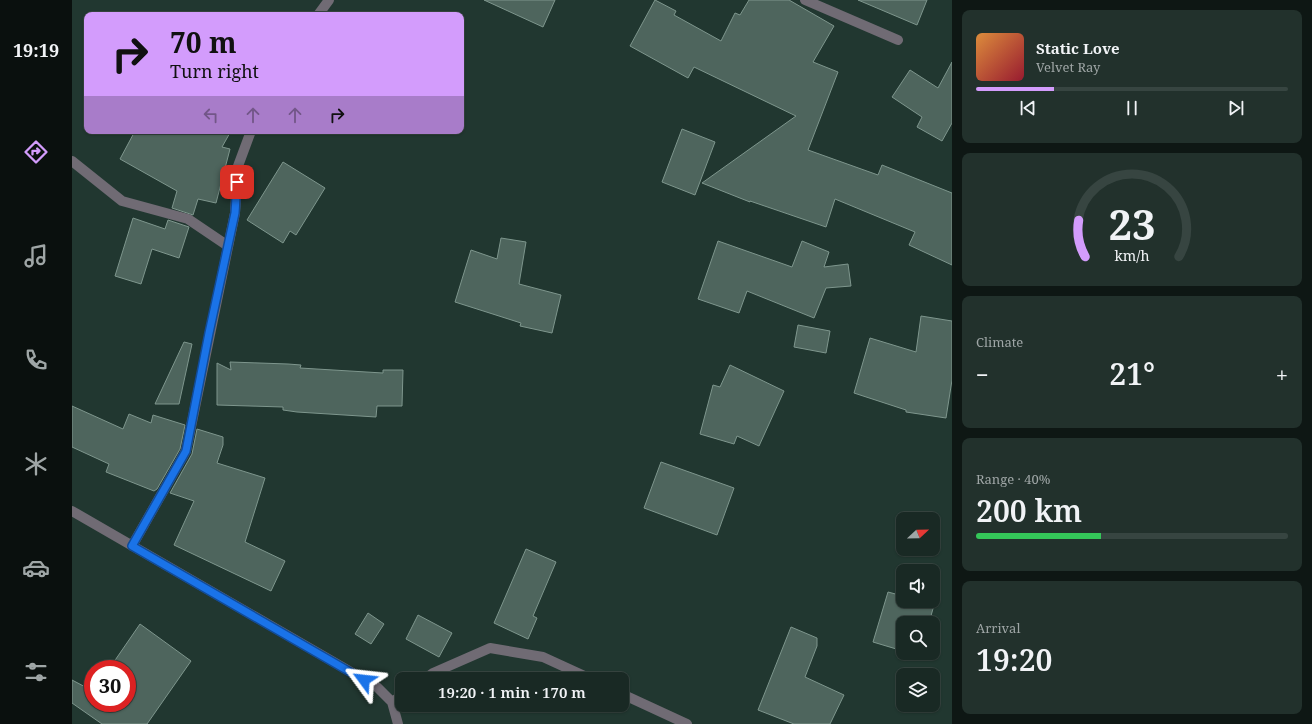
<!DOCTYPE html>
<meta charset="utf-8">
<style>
:root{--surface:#192924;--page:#22312c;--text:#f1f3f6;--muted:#9fa6a6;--line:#374541;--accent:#d39cfc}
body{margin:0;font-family:"Noto Serif",serif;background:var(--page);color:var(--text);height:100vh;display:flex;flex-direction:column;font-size:15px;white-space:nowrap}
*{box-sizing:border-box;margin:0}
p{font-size:13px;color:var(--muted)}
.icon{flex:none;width:22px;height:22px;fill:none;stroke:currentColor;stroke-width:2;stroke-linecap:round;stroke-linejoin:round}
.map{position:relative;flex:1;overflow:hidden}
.details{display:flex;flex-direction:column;gap:10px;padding:10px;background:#0e1714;width:360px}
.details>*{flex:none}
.banner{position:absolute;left:12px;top:12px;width:380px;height:122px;border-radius:8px;box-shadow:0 1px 3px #0004,0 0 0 1px var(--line);background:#d39cfc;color:#111;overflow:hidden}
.needle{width:26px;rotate:68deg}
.controls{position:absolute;left:824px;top:512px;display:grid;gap:8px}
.controls a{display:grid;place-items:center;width:44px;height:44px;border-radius:8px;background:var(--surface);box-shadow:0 1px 3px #0004,0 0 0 1px var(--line);font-size:20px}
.speed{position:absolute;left:12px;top:660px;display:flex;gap:8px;font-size:20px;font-weight:700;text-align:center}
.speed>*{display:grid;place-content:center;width:52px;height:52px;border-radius:50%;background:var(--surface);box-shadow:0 1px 3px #0004,0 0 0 1px var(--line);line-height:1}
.speed .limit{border:6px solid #d22;background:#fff;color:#111}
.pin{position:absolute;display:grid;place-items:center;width:34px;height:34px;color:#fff;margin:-17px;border-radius:8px;box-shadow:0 2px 6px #0006}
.me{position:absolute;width:44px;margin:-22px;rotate:300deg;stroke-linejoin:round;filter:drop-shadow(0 0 3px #0008)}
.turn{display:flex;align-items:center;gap:14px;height:84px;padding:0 20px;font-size:18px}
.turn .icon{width:52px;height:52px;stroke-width:2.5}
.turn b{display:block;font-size:28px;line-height:34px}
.lanes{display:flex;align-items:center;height:38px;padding:0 20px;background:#0003;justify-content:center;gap:20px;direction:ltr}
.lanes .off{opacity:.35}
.big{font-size:30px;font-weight:600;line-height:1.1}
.details .widget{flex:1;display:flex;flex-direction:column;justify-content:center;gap:6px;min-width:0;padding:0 14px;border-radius:8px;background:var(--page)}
.details .dial{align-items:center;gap:0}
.dial svg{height:104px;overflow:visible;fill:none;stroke:var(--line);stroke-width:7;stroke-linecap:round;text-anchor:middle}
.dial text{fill:var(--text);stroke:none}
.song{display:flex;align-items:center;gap:12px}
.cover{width:48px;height:48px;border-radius:6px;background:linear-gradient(135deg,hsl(30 70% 55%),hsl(350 70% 35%))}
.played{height:4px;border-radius:2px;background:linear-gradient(90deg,var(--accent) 25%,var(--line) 25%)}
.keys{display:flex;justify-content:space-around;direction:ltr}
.heat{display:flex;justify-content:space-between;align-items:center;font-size:22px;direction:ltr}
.charge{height:6px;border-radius:3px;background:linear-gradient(90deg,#34c759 40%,var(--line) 0)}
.trip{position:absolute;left:323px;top:672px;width:234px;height:40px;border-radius:8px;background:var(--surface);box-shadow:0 1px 3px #0004,0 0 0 1px var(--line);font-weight:600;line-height:40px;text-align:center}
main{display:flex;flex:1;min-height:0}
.tabs{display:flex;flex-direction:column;width:72px;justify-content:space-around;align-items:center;background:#0a100e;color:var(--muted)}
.tabs .icon{width:28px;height:28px}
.tabs .current{color:var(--accent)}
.tabs b{font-size:18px;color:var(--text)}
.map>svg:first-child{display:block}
.building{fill:#4e655d;stroke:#7e968d}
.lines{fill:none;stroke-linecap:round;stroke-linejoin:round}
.minor{stroke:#706b74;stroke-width:10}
.route-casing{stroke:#114b97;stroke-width:10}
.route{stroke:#1a73e8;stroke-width:7}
</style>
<main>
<nav class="tabs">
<b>19:19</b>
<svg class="icon current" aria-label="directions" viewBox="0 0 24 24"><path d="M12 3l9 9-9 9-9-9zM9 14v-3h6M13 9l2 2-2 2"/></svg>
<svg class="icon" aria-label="music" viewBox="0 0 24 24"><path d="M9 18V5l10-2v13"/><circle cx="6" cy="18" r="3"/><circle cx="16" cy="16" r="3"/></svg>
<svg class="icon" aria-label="phone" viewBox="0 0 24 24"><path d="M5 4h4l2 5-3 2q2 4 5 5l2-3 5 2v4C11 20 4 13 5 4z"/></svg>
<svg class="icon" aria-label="climate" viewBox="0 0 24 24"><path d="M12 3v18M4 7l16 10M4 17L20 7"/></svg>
<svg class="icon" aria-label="car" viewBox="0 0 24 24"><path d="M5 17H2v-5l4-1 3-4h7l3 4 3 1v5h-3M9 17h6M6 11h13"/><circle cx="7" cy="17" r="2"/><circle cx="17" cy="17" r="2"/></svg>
<svg class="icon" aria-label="filters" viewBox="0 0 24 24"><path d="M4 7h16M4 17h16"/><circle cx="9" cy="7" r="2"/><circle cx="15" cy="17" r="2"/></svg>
</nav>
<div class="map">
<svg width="880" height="724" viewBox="0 0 880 724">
<rect width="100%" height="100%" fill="#213730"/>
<path class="building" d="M 412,0 L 483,0 L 471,27 Z
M 583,0 L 604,11 L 602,15 L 649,41 L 663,13 L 668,15 L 677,0 L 717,0 L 762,26 L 741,62 L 766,72 L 736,150 L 806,175 L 810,165 L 880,193 L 880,265 L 837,245 L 843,232 L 763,199 L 754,227 L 678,201 L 678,202 L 630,183 L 724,116 L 622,67 L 616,78 L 558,46 Z
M 786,0 L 855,0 L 845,25 Z
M 880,62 L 880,123 L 870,141 L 845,127 L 850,117 L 820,97 L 838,70 L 866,88 Z
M 610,129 L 643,142 L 623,195 L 590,182 Z
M 63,131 L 159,131 L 150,147 L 158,149 L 144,203 L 126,199 L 121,215 L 100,208 L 105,191 L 48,159 Z
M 211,162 L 253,188 L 224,235 L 218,231 L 211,243 L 175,220 Z
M 61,218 L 93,229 L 96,220 L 117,227 L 107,258 L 80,249 L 69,284 L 43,276 Z
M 429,238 L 454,242 L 447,284 L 489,295 L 480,333 L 448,326 L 449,323 L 383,302 L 399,250 L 425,259 Z
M 646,241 L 720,267 L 730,241 L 757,252 L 752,267 L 776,264 L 779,286 L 754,288 L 742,318 L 675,291 L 667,313 L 626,299 Z
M 849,316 L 880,321 L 880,380 L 874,418 L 834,412 L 834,410 L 782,393 L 798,338 L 844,352 Z
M 726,325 L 758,331 L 754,353 L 722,347 Z
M 112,342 L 120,344 L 107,404 L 83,404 Z
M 158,362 L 216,364 L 229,365 L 228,368 L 311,373 L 311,370 L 331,370 L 330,406 L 305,406 L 304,417 L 225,412 L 211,410 L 211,407 L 145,405 L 145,363 L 159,370 Z
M 658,365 L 712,391 L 687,446 L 665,436 L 662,444 L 628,434 L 641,385 L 648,387 Z
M 0,406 L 51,429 L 57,414 L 79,423 L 81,415 L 113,425 L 108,449 L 85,489 L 82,491 L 34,472 L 37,464 L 0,447 Z
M 125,429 L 151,437 L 151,445 L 145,463 L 193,478 L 173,542 L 213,561 L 199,591 L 102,545 L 122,501 L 98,493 L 120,454 Z
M 589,462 L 662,488 L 645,535 L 572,508 Z
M 454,549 L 484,562 L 461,616 L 465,618 L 456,639 L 422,623 Z
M 816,592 L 831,596 L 831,601 L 848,601 L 862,605 L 857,623 L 831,623 L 831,651 L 801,642 Z
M 296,613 L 312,624 L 299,644 L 283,634 Z
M 346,615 L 380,633 L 367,657 L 334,639 Z
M 68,624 L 119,661 L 75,724 L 30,724 L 0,703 L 0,680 L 21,691 L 21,703 L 55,703 L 55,669 L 37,669 Z
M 719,627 L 745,638 L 745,646 L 733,677 L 772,695 L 758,724 L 722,724 L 686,710 Z"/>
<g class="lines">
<path class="minor" d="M 733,0 L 826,40
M 246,15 L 257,0
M 0,161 L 50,201 L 116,219 L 156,246
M 0,511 L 305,687 L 320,702 L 326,724
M 60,546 L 114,451 L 163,213 L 166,166 L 179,131
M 353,679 L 361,673 L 418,648 L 471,657 L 519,679
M 550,694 L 615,724
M 320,702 L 330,695"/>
</g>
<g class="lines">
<g class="route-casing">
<path id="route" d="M 165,182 L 163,213 L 137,333 L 114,451 L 60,546 L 292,680"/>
</g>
<use href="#route" class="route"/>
</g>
</svg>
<div class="controls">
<a><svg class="needle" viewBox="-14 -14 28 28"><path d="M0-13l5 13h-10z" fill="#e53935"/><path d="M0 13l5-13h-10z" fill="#9fa6a6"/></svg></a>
<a><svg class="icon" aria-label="sound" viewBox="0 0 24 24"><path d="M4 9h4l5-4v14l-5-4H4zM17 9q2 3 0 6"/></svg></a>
<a><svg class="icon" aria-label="search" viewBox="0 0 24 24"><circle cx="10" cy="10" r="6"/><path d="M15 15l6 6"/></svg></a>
<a><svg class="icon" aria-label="layers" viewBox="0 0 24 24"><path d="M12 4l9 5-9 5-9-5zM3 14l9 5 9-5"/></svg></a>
</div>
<div class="speed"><div class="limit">30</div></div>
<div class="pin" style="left:165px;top:182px;background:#d93025"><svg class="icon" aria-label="arrive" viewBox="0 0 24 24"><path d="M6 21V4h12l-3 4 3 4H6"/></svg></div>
<svg class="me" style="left:292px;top:680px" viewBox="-20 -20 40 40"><path d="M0-17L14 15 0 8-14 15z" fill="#1a73e8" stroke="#fff" stroke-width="4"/></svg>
<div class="trip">19:20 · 1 min · 170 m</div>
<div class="banner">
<div class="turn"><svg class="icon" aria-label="right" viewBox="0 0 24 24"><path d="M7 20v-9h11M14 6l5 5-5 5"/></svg><div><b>70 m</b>Turn right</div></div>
<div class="lanes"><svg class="icon off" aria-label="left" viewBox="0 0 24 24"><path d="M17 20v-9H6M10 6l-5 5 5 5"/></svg><svg class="icon off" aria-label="ahead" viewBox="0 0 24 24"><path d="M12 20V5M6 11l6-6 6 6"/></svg><svg class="icon off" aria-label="ahead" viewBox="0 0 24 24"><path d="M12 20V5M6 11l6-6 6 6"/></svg><svg class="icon" aria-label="right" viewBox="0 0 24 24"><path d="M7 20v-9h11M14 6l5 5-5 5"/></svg></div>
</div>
</div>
<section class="details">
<div class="widget">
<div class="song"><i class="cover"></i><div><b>Static Love</b><p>Velvet Ray</p></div></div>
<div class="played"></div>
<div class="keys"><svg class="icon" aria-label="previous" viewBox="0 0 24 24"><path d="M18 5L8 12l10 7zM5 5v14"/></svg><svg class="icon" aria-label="pause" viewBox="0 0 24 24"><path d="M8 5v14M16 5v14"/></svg><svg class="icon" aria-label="next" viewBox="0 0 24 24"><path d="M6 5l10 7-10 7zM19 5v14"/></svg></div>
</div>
<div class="widget dial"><svg viewBox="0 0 100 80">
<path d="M14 69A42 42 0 1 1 86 69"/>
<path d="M14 69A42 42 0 0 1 9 41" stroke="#d39cfc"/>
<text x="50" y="56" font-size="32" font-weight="700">23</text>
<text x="50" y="72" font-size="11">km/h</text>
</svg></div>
<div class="widget"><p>Climate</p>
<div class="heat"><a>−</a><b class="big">21°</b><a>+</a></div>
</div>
<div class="widget"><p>Range · 40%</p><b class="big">200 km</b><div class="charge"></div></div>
<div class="widget"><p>Arrival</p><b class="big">19:20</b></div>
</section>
</main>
